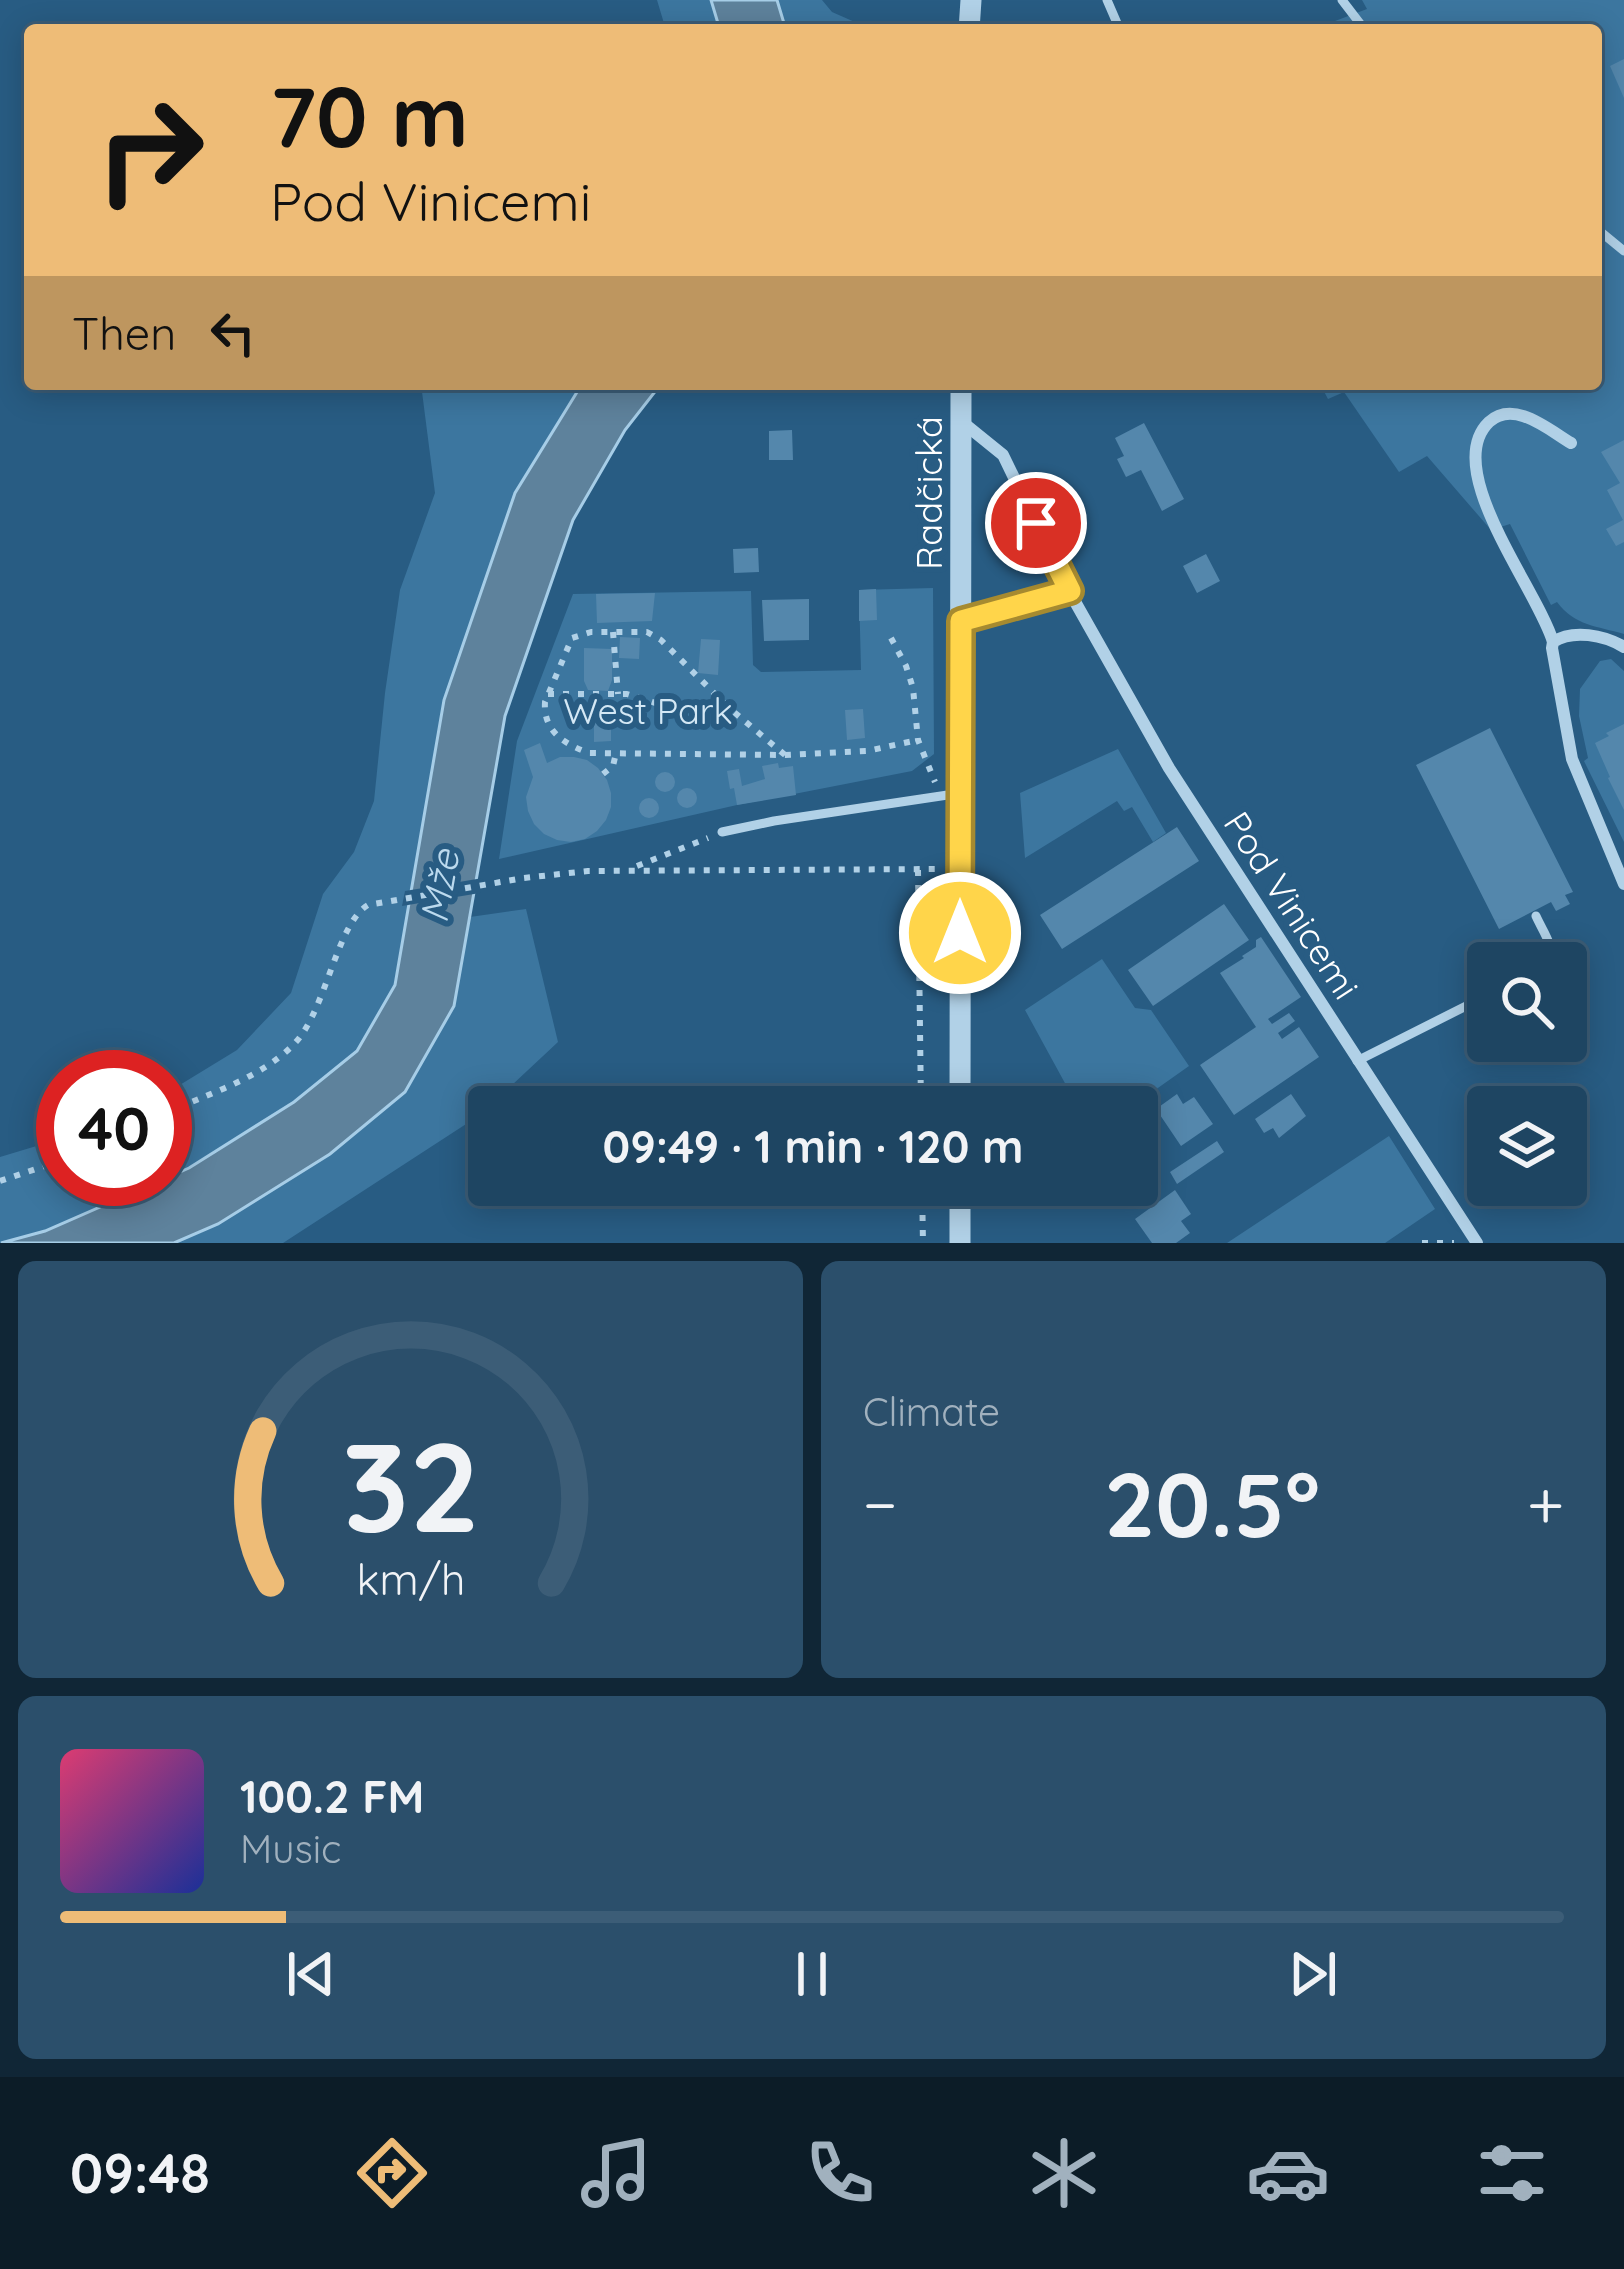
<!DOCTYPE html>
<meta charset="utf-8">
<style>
:root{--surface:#1e4562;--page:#2b4f6b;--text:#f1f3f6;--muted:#a1b1be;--line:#3c5d77;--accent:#eebc77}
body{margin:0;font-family:Quicksand,sans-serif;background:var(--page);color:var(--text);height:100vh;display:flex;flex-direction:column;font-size:45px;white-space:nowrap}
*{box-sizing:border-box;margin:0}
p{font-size:39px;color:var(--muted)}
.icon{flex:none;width:66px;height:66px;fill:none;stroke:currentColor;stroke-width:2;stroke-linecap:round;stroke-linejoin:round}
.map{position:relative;height:1243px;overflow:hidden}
.side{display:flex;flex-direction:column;gap:18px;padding:18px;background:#102636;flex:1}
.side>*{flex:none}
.guide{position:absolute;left:24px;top:24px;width:1578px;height:366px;border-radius:12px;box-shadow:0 6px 30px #0003,0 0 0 3px var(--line);background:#eebc77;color:#111;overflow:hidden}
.fabs{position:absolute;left:1467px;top:942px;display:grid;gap:24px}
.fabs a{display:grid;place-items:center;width:120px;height:120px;border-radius:12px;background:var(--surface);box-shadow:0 6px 30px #0003,0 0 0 3px var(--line);font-size:60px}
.speed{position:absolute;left:36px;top:1050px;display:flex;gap:24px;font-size:60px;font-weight:700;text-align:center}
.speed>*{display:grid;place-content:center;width:156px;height:156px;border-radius:50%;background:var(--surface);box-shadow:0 6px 30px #0003,0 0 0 3px var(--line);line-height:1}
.speed .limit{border:18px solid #d22;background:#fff;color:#111}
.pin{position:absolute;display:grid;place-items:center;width:102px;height:102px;color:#fff;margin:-51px;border:6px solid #fff;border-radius:50%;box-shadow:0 3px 12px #0007}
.me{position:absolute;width:132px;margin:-66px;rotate:0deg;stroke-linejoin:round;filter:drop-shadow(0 0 9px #0008)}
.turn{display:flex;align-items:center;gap:42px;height:252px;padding:0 48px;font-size:54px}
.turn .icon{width:156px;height:156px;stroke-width:2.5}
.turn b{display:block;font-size:84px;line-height:102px}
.then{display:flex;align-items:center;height:114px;padding:0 48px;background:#0003;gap:24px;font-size:45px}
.big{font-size:90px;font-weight:700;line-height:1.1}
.side .widget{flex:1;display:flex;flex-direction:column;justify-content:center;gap:18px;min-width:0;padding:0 42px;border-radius:18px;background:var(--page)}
.side .dial{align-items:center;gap:0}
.dial svg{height:312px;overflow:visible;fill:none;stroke:var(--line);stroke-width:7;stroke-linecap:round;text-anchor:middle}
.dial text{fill:var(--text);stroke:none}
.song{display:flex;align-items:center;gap:36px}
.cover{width:144px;height:144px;border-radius:18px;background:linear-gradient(135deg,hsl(340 70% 55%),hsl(230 70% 35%))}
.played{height:12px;border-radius:6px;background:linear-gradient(90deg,var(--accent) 15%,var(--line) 15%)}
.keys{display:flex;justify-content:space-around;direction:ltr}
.heat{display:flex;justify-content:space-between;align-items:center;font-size:66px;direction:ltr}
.side .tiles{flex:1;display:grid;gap:18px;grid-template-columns:1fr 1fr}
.widget:last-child{grid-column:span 2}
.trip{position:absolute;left:468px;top:1086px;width:690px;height:120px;border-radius:12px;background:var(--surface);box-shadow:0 6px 30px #0003,0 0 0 3px var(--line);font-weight:700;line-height:120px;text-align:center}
.dock{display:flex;height:192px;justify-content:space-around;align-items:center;background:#0c1c27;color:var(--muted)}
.dock .icon{width:84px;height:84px}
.dock .selected{color:var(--accent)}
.dock b{font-size:54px;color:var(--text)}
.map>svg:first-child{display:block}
.green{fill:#3c769f}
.water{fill:#5e829c;stroke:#a6cde7;stroke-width:3}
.pier{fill:#285c83}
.building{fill:#5487ac}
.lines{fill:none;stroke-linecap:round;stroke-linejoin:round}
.path{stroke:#b1d1e7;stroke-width:6;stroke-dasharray:6 9;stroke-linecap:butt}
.service{stroke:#b1d1e7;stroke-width:9}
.minor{stroke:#b1d1e7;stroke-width:12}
.tertiary{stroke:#b1d1e7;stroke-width:21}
.route-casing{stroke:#a68a30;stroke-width:30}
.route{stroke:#ffd54a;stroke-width:21}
.labels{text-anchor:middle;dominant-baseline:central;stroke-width:12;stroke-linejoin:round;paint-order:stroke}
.street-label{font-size:36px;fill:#fff;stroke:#285c83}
.park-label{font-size:36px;fill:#d4e8f5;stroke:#285c83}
.water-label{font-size:39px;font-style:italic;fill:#bcdaee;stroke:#285c83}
</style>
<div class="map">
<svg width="1624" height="1243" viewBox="0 0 1624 1243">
<rect width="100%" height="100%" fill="#285c83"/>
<path class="green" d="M 657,0 L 711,0 L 720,30 L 666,30 Z
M 777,0 L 822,0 L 832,12 L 857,23 L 859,30 L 786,30 Z
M 1362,0 L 1624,0 L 1624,634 C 1597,626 1575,626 1557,602 L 1551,605 L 1510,524 L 1491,530 L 1427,456 L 1399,472 L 1344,392 L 1328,399 L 1320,384 L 1596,384 L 1596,30 L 1311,30 L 1367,9 Z
M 421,384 L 582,384 L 515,493 L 444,700 L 394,985 L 357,1051 L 294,1102 L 189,1168 L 165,1179 L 165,1094 L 237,1050 L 291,993 L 323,894 L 354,852 L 374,801 L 385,693 L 400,590 L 435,493 Z
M 933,588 L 934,754 L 912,771 L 737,805 L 499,859 L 517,741 L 573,594 L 751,591 L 753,665 L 761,672 L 861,670 L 859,590 Z
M 1611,659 L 1624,671 L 1624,842 L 1584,761 L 1588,758 L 1579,716 L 1580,689 L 1600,661 Z
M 1118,749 L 1166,833 L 1153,842 L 1132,807 L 1124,811 L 1117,801 L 1025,858 L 1020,793 Z
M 526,909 L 558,1042 L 480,1115 L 283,1243 L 174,1243 L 218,1224 L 330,1154 L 405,1093 L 454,1006 L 470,917 Z
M 1102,959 L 1135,1008 L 1151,1010 L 1189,1066 L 1131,1107 L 1078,1107 L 1025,1010 Z
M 1389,1136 L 1435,1209 L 1385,1243 L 1227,1243 Z
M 63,1138 L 63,1179 L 164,1179 L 45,1231 L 0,1243 L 0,1157 Z"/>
<path class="water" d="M 711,0 L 777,0 L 786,30 L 720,30 Z
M 582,384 L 661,384 L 625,430 L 573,520 L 505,716 L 454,1006 L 405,1092 L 330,1154 L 218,1224 L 174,1243 L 1,1243 L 45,1231 L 189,1168 L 294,1102 L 357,1051 L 395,985 L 444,700 L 515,493 Z"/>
<path class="pier" d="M 483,878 L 480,893 L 402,906 L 405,891 Z"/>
<path class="building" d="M 1624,59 L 1624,98 L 1610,66 Z
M 1144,423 L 1184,499 L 1162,511 L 1141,470 L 1126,477 L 1117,459 L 1124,456 L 1115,438 Z
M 792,430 L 793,460 L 769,460 L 769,431 Z
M 1624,440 L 1624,542 L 1616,546 L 1606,529 L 1623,520 L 1607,490 L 1620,483 L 1601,452 Z
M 758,548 L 759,572 L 734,573 L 733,549 Z
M 1206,554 L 1220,581 L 1197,593 L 1183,566 Z
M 876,589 L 877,620 L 859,621 L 859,590 Z
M 655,593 L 652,621 L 597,623 L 596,594 Z
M 809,599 L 809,640 L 764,641 L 762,600 Z
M 620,637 L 640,638 L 639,659 L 619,658 Z
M 701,639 L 720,640 L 718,675 L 698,673 Z
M 584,648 L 612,649 L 612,680 L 608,691 L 588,690 L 584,681 Z
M 863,709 L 865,738 L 847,740 L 845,710 Z
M 594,721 L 611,721 L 611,741 L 594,742 Z
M 1624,724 L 1624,810 L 1608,778 L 1610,777 L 1595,743 L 1609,736 L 1606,733 Z
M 1490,728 L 1573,892 L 1565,895 L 1570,904 L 1556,911 L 1551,902 L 1499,929 L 1416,765 Z
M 540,743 L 547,763 L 560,757 L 574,757 L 587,760 L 598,768 L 607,780 L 611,793 L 611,807 L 606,820 L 597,831 L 585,839 L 571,842 L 557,840 L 544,834 L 534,824 L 528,811 L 526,797 L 533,777 L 524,750 Z
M 778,763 L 779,768 L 793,766 L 796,795 L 737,805 L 734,788 L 730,789 L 727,771 L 739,769 L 742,786 L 765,779 L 762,766 Z
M655 782a10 10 0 1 1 20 0a10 10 0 1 1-20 0Z
M677 798a10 10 0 1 1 20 0a10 10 0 1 1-20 0Z
M639 808a10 10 0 1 1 20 0a10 10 0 1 1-20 0Z
M 1177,827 L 1199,861 L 1062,949 L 1040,915 Z
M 1224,904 L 1249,940 L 1153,1006 L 1128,970 Z
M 1261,937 L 1301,997 L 1268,1019 L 1272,1024 L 1289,1013 L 1295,1021 L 1278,1033 L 1282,1039 L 1299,1027 L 1319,1057 L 1234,1115 L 1200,1065 L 1256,1027 L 1220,973 L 1244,958 L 1242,956 L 1256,947 L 1256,940 Z
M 1177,1094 L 1183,1104 L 1194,1097 L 1213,1124 L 1181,1146 L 1156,1109 Z
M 1291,1094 L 1306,1116 L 1279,1138 L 1273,1128 L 1264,1133 L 1255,1119 Z
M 1217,1141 L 1224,1152 L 1177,1184 L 1170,1172 Z
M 1175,1190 L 1191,1214 L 1181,1221 L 1190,1233 L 1176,1243 L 1152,1243 L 1135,1219 Z"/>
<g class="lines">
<path class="path" d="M 613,632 L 618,694
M 891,638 L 906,666 L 913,688 L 918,740 L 935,782
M 548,694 L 627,694 L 662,705 L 697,711 L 708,712 L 728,707
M 785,755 L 728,707 L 661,640 L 647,632 L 591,632 L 572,638 L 545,702 C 543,731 564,744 589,753 L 785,755 L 867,751 L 918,740
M 603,774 L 613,766 L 616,753
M 637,866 L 708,838
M 918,870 L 921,1107
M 165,1113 C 208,1094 262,1078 295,1043 C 326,1010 337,923 368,905 L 524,878 L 588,871 L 936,869
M 0,1181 L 63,1160
M 922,1185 L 923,1243
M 1422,1243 L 1454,1243"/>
<path class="service" d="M 1107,0 L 1120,30
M 1342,0 L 1365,30
M 1596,228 L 1624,251
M 722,832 L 774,821 L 961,793
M 1536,916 C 1542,930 1556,948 1550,963
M 1357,1061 L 1488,995"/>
<path class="minor" d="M 961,421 L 1003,455 L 1069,591 L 1169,768 L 1477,1243
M 961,621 L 1069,591
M 1553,642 C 1538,590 1440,469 1489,422 C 1514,399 1549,430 1571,443
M 1624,647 C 1604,635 1573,629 1553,642 L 1552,648 L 1572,759 L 1624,884"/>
<path class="tertiary" d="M 969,30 L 971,0
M 960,1107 L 961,384
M 960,1243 L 960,1185"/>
</g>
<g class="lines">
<g class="route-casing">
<path id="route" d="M 960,933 L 961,621 L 1070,591 L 1036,523"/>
</g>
<use href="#route" class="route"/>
</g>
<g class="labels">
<g class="street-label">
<text transform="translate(928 493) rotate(-90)">Radčická</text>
<text transform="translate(1292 905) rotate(57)">Pod Vinicemi</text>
</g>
<g class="park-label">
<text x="648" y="710">West Park</text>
</g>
<g class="water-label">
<text transform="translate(439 886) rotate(-80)">Mže</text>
</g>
</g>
</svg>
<div class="fabs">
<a><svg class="icon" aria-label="search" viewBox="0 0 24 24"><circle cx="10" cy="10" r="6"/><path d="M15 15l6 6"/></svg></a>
<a><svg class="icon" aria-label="layers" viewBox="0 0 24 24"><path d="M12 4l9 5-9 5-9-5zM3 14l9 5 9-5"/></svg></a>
</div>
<div class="speed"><div class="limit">40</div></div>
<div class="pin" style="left:1036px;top:523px;background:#d93025"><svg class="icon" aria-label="arrive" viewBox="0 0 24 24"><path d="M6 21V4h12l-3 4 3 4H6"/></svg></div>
<svg class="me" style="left:960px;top:933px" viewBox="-20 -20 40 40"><circle r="17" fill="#ffd54a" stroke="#fff" stroke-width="3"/><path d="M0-11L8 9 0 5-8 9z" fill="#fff"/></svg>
<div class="trip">09:49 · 1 min · 120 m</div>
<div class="guide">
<div class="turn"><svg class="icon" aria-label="right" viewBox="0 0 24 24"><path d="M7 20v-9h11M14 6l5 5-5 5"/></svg><div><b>70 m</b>Pod Vinicemi</div></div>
<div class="then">Then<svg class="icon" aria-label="left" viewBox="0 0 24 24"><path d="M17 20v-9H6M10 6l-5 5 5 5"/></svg></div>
</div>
</div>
<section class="side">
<div class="tiles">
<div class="widget dial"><svg viewBox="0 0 100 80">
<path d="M14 69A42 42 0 1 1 86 69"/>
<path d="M14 69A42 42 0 0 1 12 30" stroke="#eebc77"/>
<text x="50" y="56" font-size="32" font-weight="700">32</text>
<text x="50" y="72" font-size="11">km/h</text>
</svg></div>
<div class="widget"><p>Climate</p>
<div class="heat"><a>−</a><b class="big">20.5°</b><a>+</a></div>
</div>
<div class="widget">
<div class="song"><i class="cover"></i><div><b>100.2 FM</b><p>Music</p></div></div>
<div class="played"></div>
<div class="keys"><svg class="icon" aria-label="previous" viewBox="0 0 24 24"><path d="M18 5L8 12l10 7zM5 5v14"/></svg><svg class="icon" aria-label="pause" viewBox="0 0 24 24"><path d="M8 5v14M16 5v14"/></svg><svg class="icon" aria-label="next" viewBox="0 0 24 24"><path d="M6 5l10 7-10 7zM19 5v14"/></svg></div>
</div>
</div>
</section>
<nav class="dock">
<b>09:48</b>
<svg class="icon selected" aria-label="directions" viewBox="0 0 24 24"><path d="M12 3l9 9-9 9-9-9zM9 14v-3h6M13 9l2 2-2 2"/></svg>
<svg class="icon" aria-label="music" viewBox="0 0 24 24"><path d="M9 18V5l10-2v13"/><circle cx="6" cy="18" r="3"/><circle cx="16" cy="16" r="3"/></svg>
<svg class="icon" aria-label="phone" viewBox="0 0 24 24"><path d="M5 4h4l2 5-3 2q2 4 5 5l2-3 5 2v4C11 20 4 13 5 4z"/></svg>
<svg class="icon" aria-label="climate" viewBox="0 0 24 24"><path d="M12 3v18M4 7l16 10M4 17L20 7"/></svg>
<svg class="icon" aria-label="car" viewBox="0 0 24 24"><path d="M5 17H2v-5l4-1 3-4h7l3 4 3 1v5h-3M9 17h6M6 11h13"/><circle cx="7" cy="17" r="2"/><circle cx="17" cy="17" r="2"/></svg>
<svg class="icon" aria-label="filters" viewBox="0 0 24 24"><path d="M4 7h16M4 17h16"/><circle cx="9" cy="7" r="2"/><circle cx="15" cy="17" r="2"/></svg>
</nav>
